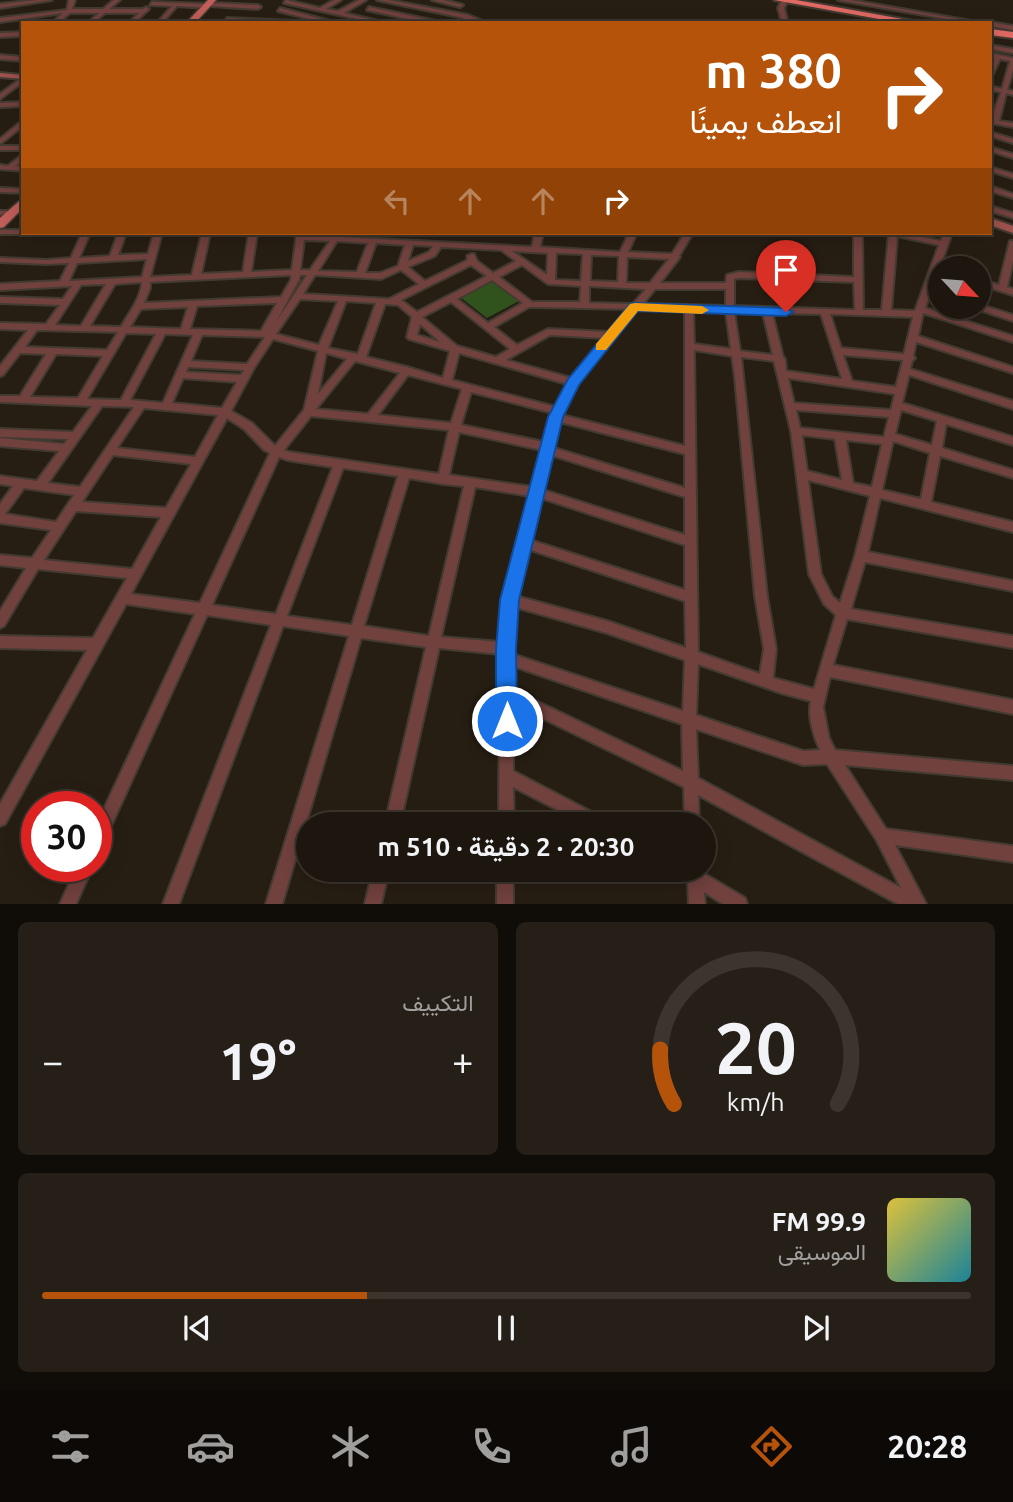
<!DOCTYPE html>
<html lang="ar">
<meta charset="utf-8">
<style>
:root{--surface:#1d160e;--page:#251f17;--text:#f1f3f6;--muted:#a09f9e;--line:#3b352e;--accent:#b45309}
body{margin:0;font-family:Ubuntu,Vazirmatn,sans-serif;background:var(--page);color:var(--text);direction:rtl;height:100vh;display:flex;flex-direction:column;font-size:26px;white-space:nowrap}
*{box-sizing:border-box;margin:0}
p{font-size:23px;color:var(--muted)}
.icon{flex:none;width:38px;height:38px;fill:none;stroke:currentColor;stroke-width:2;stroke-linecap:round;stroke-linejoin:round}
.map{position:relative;height:904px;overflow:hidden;direction:ltr}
.side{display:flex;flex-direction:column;gap:18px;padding:18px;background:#100c08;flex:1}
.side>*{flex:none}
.hud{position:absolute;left:21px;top:21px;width:971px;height:214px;border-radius:0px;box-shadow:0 4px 18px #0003,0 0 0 2px var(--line);direction:rtl;background:#b45309;color:#fff;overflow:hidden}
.needle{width:46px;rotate:116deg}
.controls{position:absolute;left:928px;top:256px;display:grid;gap:14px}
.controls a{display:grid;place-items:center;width:63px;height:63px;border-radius:50%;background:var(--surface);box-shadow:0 4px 18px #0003,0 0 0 2px var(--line);font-size:35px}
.speed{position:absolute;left:21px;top:791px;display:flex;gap:14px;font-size:35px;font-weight:700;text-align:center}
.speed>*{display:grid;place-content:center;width:91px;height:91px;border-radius:50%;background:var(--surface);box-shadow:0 4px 18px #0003,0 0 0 2px var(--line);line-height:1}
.speed .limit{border:10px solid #d22;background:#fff;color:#111}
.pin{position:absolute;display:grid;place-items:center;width:60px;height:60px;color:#fff;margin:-72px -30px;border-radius:50% 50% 50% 0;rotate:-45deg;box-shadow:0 0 7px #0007}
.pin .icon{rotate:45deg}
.me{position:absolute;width:77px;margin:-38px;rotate:0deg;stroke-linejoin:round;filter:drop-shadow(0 0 5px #0008)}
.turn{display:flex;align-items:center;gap:24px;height:147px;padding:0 35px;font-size:32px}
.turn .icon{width:91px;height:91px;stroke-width:2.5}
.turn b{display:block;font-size:49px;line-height:60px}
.lanes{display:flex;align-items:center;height:66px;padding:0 35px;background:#0003;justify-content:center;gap:35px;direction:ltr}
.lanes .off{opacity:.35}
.big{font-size:52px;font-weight:600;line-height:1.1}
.side .card{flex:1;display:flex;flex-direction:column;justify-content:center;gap:10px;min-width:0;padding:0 24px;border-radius:10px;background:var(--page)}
.side .dial{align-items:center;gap:0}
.dial svg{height:182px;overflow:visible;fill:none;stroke:var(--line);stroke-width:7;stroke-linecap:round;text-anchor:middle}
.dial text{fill:var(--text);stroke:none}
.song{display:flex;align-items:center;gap:21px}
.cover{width:84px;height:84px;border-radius:10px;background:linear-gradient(135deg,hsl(50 70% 55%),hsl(190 70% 35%))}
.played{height:7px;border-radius:4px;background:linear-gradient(90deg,var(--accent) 35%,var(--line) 35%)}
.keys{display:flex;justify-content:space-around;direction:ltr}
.heat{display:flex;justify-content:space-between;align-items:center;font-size:38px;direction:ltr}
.side .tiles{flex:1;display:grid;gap:18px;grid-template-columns:1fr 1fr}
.card:last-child{grid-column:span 2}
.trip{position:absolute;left:296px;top:812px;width:420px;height:70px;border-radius:35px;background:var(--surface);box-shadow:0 4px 18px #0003,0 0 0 2px var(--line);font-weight:600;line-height:70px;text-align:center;direction:rtl}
.dock{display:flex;height:112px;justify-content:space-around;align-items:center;background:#0c0906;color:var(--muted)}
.dock .icon{width:49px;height:49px}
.dock .active{color:var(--accent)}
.dock b{font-size:32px;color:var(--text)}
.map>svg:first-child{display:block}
.green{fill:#30531e}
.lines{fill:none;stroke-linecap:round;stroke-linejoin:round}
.street-casing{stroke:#433b31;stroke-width:4}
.secondary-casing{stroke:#433b31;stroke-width:4}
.primary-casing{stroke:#433b31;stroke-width:3}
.highway-casing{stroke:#433b31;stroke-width:4}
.street{fill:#71413e;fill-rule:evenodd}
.secondary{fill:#9e524d;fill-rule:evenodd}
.primary{fill:#c15e59;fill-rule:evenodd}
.highway{fill:#e06963;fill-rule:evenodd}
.route{fill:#1a73e8;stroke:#114b97;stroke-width:2}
.slow{fill:#f59e0b}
</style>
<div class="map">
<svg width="1013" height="904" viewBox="0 0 1013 904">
<rect width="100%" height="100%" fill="#271e13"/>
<path class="green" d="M 492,281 L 519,301 L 487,318 L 460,297 Z"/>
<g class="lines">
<g class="street-casing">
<path id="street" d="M 37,0 L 52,0 L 0,8 L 0,4 Z
M 69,0 L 75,0 L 72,9 L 103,9 L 114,0 L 120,0 L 109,9 L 143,9 L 146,7 L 149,9 L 134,23 L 129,23 L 139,13 L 105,13 L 93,23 L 88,23 L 99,13 L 70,13 L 58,23 L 52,23 L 63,13 L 0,22 L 0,18 L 67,10 Z
M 286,0 L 320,8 L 334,0 L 341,0 L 326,9 L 338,11 L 359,0 L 366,0 L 344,13 L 387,23 L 376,23 L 284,3 Z
M 377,0 L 388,0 L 468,15 L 488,23 L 480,23 L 469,19 L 464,23 L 458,23 L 464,18 Z
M 432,0 L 443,0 L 463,5 L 460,7 Z
M 782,0 L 788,0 L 784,8 L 788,23 L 782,23 L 778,8 Z
M 838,0 L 850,0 L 983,23 L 970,23 Z
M 152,2 L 206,4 L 209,6 L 206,8 L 177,6 L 162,23 L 157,23 L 172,6 L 150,5 Z
M 212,3 L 258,5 L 261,7 L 258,9 L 210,6 Z
M 369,7 L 436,21 L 438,23 L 427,23 L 367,10 Z
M 280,8 L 334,22 L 334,23 L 325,23 L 278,11 Z
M 227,18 L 297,21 L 299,23 L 225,21 Z
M 871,21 L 880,23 L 869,23 Z
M 990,22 L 1013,26 L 1013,30 L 990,26 L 990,23 L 989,23 Z
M 23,32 L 23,36 L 0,37 L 0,33 Z
M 990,45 L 1013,49 L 1013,53 L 990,49 Z
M 990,53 L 1013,58 L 1013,70 L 1007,90 L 1013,91 L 1013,95 L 1006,93 L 999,121 L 1013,123 L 1013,127 L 990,123 L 1001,92 L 990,90 L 990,86 L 1002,89 L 1010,61 L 1000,59 L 993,74 L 990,76 L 990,67 L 995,58 L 990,57 Z
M 0,55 L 23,57 L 23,61 L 0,59 Z
M 23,77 L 23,82 L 0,99 L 0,94 Z
M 23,102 L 23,106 L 0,107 L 0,103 Z
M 23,120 L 23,126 L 0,144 L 0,139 Z
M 990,132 L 1013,139 L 1013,143 L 990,136 Z
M 0,146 L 23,146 L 23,150 L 0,150 Z
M 990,147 L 1013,154 L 1013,158 L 990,151 Z
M 23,154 L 23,160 L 16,166 L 23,167 L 23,171 L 0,169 L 0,165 L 8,166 Z
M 990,167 L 1013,174 L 1013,178 L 990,171 Z
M 990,186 L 1013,194 L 1013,198 L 990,191 Z
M 0,188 L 23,189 L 23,193 L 0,192 Z
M 990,206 L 1013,213 L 1013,218 L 990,211 Z
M 0,211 L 8,211 L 9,213 L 0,215 Z
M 0,230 L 23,230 L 23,233 L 26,233 L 23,234 L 0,234 Z
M 82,233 L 90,233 L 79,258 L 110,256 L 118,233 L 126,233 L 118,255 L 148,254 L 154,233 L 162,233 L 150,277 L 192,275 L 202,233 L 210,233 L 201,274 L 243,272 L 249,233 L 257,233 L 251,272 L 292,270 L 297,233 L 305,233 L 305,235 L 333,236 L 335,233 L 343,233 L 340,237 L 532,247 L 535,233 L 543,233 L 540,247 L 620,252 L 629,233 L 637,233 L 628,252 L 672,254 L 685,233 L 693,233 L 679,256 L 680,257 L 660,283 L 726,283 L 727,275 L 739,272 L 854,277 L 854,233 L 862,233 L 863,310 L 882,310 L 889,233 L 903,233 L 941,241 L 944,233 L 952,233 L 925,308 L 1013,336 L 1013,342 L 923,313 L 918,336 L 1013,367 L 1013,373 L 916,342 L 913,356 L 915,358 L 912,361 L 910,369 L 1013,401 L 1013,409 L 909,375 L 902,403 L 1013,437 L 1013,445 L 946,424 L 942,448 L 1013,470 L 1013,478 L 940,456 L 931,502 L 1013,522 L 1013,532 L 880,498 L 868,552 L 1013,581 L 1013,591 L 865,562 L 851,609 L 1013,636 L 1013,648 L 847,619 L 833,665 L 1013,700 L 1013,714 L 830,677 L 823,707 L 829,738 L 835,750 L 1013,766 L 1013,780 L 845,765 L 886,829 L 1013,846 L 1013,862 L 895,845 L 926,904 L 898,904 L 698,795 L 699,824 L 685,824 L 684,787 L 513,704 L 513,771 L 605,819 L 608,824 L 585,824 L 513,787 L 514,824 L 499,824 L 500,654 L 439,648 L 400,824 L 385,824 L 426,647 L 361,638 L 282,904 L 266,904 L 349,636 L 283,626 L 179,904 L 163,904 L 271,625 L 207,615 L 101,848 L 96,851 L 96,826 L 195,614 L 126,604 L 5,824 L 0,826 L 0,804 L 87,650 L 0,648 L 0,636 L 93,638 L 127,578 L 38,569 L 4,626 L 0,628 L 0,611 L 26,568 L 0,565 L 0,555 L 32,558 L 51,530 L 0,523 L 0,504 L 13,486 L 0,484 L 0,476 L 37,481 L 59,451 L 0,446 L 0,438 L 64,444 L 68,439 L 0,437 L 0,429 L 73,432 L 92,406 L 0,402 L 0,396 L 20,396 L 46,354 L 20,353 L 3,375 L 0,376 L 0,366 L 28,330 L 0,329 L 0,323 L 46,324 L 60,305 L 0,303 L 0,297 L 63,299 L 72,286 L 0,290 L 0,284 L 60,281 L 69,263 L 47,264 L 0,262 L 0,258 L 47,260 L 71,258 ZM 897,236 L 939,245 L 915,311 L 891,310 ZM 304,240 L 330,241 L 310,270 L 300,270 ZM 337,241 L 368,243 L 357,272 L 318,271 ZM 376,243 L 405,245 L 398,266 L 380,273 L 365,273 ZM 413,245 L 433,246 L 429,252 L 408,261 ZM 441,247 L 501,250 L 516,261 L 493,273 L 477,261 L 474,254 L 471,254 L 467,256 L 468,260 L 425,281 L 408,267 L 435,256 ZM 512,251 L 548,253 L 547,275 ZM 556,253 L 583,254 L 581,281 L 555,280 ZM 591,255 L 619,256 L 618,282 L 590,281 ZM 627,257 L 669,259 L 650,283 L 626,283 ZM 147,259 L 142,277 L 69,281 L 77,263 ZM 471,265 L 487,276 L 417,312 L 401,300 ZM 522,265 L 548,284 L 581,286 L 580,302 L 532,302 L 499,277 ZM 401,270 L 419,284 L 389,299 L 303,294 L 315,275 L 381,279 ZM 291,275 L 291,280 L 281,297 L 144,303 L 150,288 L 150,282 ZM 300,275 L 307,275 L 276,322 L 299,280 ZM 739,278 L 854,282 L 855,310 L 734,306 L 734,279 ZM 492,280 L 523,303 L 488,323 L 457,299 ZM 142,282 C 141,298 129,313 121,327 L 90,326 L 115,284 ZM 106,284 L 81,326 L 55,325 L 81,285 ZM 589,286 L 643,289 L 646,289 L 633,304 L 589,303 ZM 655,289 L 726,289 L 726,306 L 643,304 ZM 300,299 L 338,301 L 319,345 L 276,334 ZM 346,301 L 376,303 L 358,354 L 328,348 ZM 451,302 L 510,349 L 496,357 L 457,346 L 422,317 ZM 277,303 L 261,331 L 190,329 L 197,306 ZM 385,304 L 398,305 L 412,317 L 407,337 L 409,339 L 450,351 L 443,378 L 407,367 L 366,357 ZM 188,307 L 181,329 L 130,327 L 141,309 ZM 529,307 L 535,307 L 629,309 L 610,332 L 548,329 L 517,345 L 494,327 ZM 638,309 L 685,311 L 685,446 L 562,415 L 577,384 ZM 693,311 L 726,312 L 731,349 L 694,344 ZM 734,312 L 763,313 L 773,355 L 740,351 ZM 772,313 L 821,314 L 842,379 L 786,371 L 785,359 L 783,357 ZM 830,314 L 913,317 L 904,354 L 841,348 ZM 420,324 L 440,342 L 417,335 ZM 37,330 L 118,332 L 107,350 L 25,347 ZM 126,333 L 156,334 L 121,400 L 87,399 ZM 165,334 L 193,335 L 163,403 L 130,400 ZM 202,335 L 264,337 L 265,337 L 247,364 L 191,361 ZM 550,335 L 605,338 L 571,378 L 506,360 ZM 273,339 L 318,351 L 304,410 L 275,446 L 252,423 L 231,411 L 254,368 ZM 694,350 L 732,356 L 735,377 L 755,596 L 764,649 L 760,674 L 698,652 ZM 326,353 L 347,359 L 318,394 ZM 459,353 L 567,384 L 556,407 L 452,380 ZM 56,354 L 103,356 L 78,398 L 30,397 ZM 843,355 L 903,360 L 896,387 L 852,381 ZM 741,357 L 774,361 L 791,431 L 809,574 L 824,604 L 836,615 L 814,689 L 773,678 L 776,649 L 767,596 ZM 355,361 L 400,373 L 368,414 L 316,409 ZM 188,367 L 244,370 L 241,375 L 186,372 ZM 408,375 L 462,389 L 451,423 L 378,415 ZM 183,378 L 237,382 L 222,408 L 172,403 ZM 788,378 L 895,394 L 891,410 L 794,403 ZM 471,392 L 553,413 L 544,442 L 461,425 ZM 102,406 L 134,407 L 80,487 L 48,483 ZM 144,408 L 218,415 L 195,457 L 117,448 ZM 796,410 L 889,417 L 884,437 L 800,428 ZM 901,410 L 937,421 L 932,445 L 895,434 ZM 311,416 L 449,430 L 439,474 L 289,452 L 284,450 ZM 227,418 L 244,429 L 264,450 L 270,453 L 200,603 L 131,594 ZM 560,422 L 685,454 L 685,488 L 554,448 ZM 459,432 L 542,450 L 533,487 L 449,475 ZM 802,435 L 835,439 L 842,480 L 807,471 ZM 846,440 L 882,444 L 872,487 L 853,483 ZM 893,441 L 930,453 L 921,499 L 882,490 ZM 113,455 L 191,464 L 166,508 L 82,502 ZM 551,455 L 685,497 L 685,535 L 543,490 ZM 279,457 L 287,460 L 333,467 L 276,614 L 212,605 ZM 343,468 L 398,476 L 352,625 L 287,616 ZM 409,478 L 443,484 L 464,486 L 429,636 L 364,626 ZM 808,480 L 870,496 L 855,556 L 840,603 L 832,596 L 821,574 ZM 475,487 L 530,496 L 519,538 L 516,542 L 517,544 L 503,600 L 500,642 L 441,637 ZM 24,488 L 74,495 L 56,522 L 5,514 ZM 541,498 L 685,545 L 685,590 L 530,540 ZM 76,511 L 161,517 L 132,569 L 44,560 ZM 528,549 L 685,601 L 686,648 L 607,621 L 516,596 ZM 515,607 L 607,633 L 685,660 L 683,711 L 512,654 ZM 698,664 L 781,693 L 811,701 C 807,716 814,737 820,750 L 803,751 L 696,715 ZM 513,666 L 682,724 L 683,771 L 513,690 ZM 696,729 L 803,765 L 827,764 L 877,841 L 901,888 L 698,778 Z
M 1010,241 L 1013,241 L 1013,261 L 1007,287 L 1013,289 L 1013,295 L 978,284 L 978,279 L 999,285 Z
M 978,304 L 1013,315 L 1013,321 L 974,308 L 973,306 L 978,306 Z
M 77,866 L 93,866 L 76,904 L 60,904 Z
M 373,870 L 389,870 L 381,904 L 365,904 Z
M 497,870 L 513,870 L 513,904 L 497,904 Z
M 675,870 L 701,870 L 703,873 L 745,898 L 747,904 L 723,904 L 704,892 L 705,904 L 689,904 L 688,882 L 677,876 Z"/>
</g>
<g class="secondary-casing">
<path id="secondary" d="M 0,73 L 23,75 L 23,79 L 0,77 Z
M 990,218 L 1013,226 L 1013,233 L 990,225 Z"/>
</g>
<g class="primary-casing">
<path id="primary" d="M 208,0 L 216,0 L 195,23 L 186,23 Z
M 23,198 L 23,208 L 4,227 L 0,228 L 0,218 Z"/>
</g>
<g class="highway-casing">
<path id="highway" d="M 774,0 L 796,0 L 925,23 L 901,23 Z
M 990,29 L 1013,32 L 1013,38 L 990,35 Z"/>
</g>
<use href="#street" class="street"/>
<use href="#secondary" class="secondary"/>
<use href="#primary" class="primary"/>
<use href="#highway" class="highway"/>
</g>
<path class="route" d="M 635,303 L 786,308 L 793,312 L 786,316 L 638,311 L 579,385 L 563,417 L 519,600 L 516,649 L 517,721 L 514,728 L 507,731 L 499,728 L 496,721 L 496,649 L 500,600 L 548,417 L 568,379 L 630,304 Z"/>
<path class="slow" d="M 635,303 L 702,306 L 709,310 L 702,314 L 638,311 L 606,350 L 596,350 L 596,344 L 630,304 Z"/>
</svg>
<div class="controls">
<a><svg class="needle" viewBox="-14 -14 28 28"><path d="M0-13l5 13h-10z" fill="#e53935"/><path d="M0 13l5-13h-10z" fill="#a09f9e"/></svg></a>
</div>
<div class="speed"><div class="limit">30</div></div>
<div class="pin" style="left:786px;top:312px;background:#d93025"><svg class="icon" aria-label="arrive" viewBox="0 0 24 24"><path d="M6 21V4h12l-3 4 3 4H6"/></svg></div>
<svg class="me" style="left:507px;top:721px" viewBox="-20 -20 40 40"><circle r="17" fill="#1a73e8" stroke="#fff" stroke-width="3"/><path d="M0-11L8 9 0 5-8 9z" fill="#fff"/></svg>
<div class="trip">20:30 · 2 دقيقة · 510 m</div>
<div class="hud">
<div class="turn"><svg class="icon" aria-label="right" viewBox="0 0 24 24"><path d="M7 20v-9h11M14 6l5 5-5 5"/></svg><div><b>380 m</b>انعطف يمينًا</div></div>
<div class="lanes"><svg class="icon off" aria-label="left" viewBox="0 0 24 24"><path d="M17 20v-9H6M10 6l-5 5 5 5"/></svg><svg class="icon off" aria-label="ahead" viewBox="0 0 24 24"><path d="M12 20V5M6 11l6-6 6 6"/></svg><svg class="icon off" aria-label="ahead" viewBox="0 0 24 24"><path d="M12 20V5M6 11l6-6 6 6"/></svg><svg class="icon" aria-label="right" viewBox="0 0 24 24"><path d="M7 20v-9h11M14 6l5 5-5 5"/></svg></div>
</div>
</div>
<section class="side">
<div class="tiles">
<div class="card dial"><svg viewBox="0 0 100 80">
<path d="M14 69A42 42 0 1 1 86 69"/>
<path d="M14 69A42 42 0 0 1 8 45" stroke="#b45309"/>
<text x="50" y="56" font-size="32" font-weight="700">20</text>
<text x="50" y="72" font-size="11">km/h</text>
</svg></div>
<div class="card"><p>التكييف</p>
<div class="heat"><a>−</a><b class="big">19°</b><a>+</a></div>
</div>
<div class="card">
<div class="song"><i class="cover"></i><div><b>99.9 FM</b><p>الموسيقى</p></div></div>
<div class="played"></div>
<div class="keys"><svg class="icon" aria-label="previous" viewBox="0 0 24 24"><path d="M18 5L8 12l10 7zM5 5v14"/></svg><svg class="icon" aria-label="pause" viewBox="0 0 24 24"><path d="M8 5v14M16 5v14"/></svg><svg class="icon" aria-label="next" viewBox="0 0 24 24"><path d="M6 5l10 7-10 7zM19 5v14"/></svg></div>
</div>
</div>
</section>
<nav class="dock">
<b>20:28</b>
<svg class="icon active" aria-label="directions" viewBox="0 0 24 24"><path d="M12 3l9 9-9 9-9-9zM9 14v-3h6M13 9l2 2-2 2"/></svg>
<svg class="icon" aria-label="music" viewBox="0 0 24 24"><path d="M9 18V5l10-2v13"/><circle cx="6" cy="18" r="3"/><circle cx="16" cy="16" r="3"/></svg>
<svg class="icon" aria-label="phone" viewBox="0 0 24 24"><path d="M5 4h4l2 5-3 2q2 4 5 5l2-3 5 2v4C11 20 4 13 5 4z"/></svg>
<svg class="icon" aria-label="climate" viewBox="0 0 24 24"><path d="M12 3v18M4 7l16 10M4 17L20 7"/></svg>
<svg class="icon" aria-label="car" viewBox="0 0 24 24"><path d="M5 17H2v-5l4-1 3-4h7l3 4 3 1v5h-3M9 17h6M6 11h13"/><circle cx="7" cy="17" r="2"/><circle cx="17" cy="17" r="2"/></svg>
<svg class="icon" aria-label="filters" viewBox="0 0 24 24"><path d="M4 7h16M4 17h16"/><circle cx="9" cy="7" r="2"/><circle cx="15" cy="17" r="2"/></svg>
</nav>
